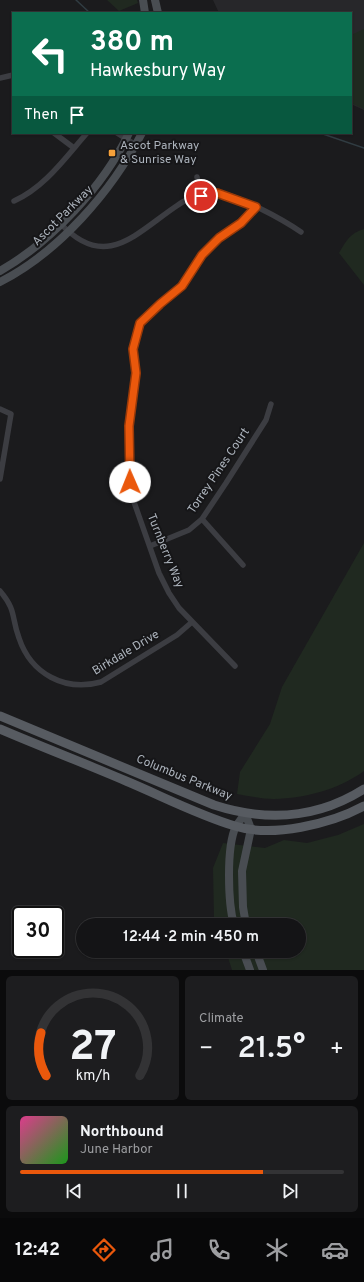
<!DOCTYPE html>
<meta charset="utf-8">
<style>
:root{--surface:#141416;--page:#1d1d1f;--text:#f1f3f6;--muted:#9d9ea1;--line:#333335;--accent:#ea580c}
body{margin:0;font-family:Overpass,sans-serif;background:var(--page);color:var(--text);height:100vh;display:flex;flex-direction:column;font-size:15px;white-space:nowrap}
*{box-sizing:border-box;margin:0}
p{font-size:13px;color:var(--muted)}
.icon{flex:none;width:22px;height:22px;fill:none;stroke:currentColor;stroke-width:2;stroke-linecap:round;stroke-linejoin:round}
.map{position:relative;height:970px;overflow:hidden}
.sheet{display:flex;flex-direction:column;gap:6px;padding:6px;background:#0b0b0c;flex:1}
.sheet>*{flex:none}
.guide{position:absolute;left:12px;top:12px;width:340px;height:122px;border-radius:0px;box-shadow:0 1px 3px #0004,0 0 0 1px var(--line);background:#0b6e4f;color:#fff;overflow:hidden}
.speed{position:absolute;left:12px;top:906px;display:flex;gap:8px;font-size:20px;font-weight:700;text-align:center}
.speed>*{display:grid;place-content:center;width:52px;height:52px;border-radius:50%;background:var(--surface);box-shadow:0 1px 3px #0004,0 0 0 1px var(--line);line-height:1}
.speed .limit{border:2px solid #111;border-radius:6px;background:#fff;color:#111}
.pin{position:absolute;display:grid;place-items:center;width:34px;height:34px;color:#fff;margin:-17px;border:2px solid #fff;border-radius:50%;box-shadow:0 1px 4px #0007}
.me{position:absolute;width:44px;margin:-22px;rotate:359deg;stroke-linejoin:round;filter:drop-shadow(0 0 3px #0008)}
.turn{display:flex;align-items:center;gap:14px;height:84px;padding:0 12px;font-size:18px}
.turn .icon{width:52px;height:52px;stroke-width:2.5}
.turn b{display:block;font-size:28px;line-height:34px}
.then{display:flex;align-items:center;height:38px;padding:0 12px;background:#0003;gap:8px;font-size:15px}
.big{font-size:30px;font-weight:600;line-height:1.1}
.sheet .widget{flex:1;display:flex;flex-direction:column;justify-content:center;gap:6px;min-width:0;padding:0 14px;border-radius:6px;background:var(--page)}
.sheet .dial{align-items:center;gap:0}
.dial svg{height:104px;overflow:visible;fill:none;stroke:var(--line);stroke-width:7;stroke-linecap:round;text-anchor:middle}
.dial text{fill:var(--text);stroke:none}
.song{display:flex;align-items:center;gap:12px}
.cover{width:48px;height:48px;border-radius:6px;background:linear-gradient(135deg,hsl(330 70% 55%),hsl(120 70% 35%))}
.played{height:4px;border-radius:2px;background:linear-gradient(90deg,var(--accent) 75%,var(--line) 75%)}
.keys{display:flex;justify-content:space-around;direction:ltr}
.heat{display:flex;justify-content:space-between;align-items:center;font-size:22px;direction:ltr}
.sheet .tiles{flex:1;display:grid;gap:6px;grid-template-columns:1fr 1fr}
.widget:last-child{grid-column:span 2}
.trip{position:absolute;left:76px;top:918px;width:230px;height:40px;border-radius:20px;background:var(--surface);box-shadow:0 1px 3px #0004,0 0 0 1px var(--line);font-weight:600;line-height:40px;text-align:center}
.tab-bar{display:flex;height:64px;justify-content:space-around;align-items:center;background:#080809;color:var(--muted)}
.tab-bar .icon{width:28px;height:28px}
.tab-bar .active{color:var(--accent)}
.tab-bar b{font-size:18px;color:var(--text)}
.map>svg:first-child{display:block}
.built{fill:#27272a}
.green{fill:#202920}
.lines{fill:none;stroke-linecap:round;stroke-linejoin:round}
.stream{stroke:#303c42;stroke-width:1.5}
.street{stroke:#3c3d42;stroke-width:5.5}
.secondary{stroke:#494d52;stroke-width:8}
.primary{stroke:#575b61;stroke-width:9}
.route-casing{stroke:#983908;stroke-width:10}
.route{stroke:#ea580c;stroke-width:7}
.poi-dot{fill:#f5a03a;stroke:#161618;stroke-width:1.5}
.labels{text-anchor:middle;dominant-baseline:central;stroke-width:4;stroke-linejoin:round;paint-order:stroke}
.poi-label{font-size:12px;fill:#adb4bd;stroke:#161618;text-anchor:start}
.street-label{font-size:12px;fill:#adb4bd;stroke:#161618}
</style>
<div class="map">
<svg width="364" height="970" viewBox="0 0 364 970">
<rect width="100%" height="100%" fill="#1b1b1d"/>
<path class="built" d="M 213,0 L 364,0 L 364,110 L 351,104 L 351,13 L 219,13 Z"/>
<path class="green" d="M 107,0 L 137,0 L 138,3 L 119,11 Z
M 364,29 L 364,109 L 351,103 L 351,35 Z
M 364,229 L 364,285 L 339,253 C 346,241 350,233 364,229 Z
M 364,543 L 364,771 C 338,790 305,798 274,799 C 262,799 249,796 237,794 L 240,772 L 270,724 L 282,687 Z
M 364,824 L 364,970 L 232,970 L 226,951 L 299,951 L 299,925 L 217,925 L 214,918 L 213,868 L 223,843 L 265,848 L 284,840 L 307,843 L 338,835 Z"/>
<g class="lines">
<path class="stream" d="M 76,0 L 90,13
M 320,133 L 364,148"/>
<path class="street" d="M 0,78 L 13,75
M 54,133 L 74,148
M 117,133 L 136,145
M 197,177 L 201,196
M 14,201 C 45,187 65,158 87,133
M 60,223 C 106,273 137,232 178,205 C 187,198 204,194 215,193 C 234,192 285,221 301,232
M 0,409 L 11,414 L 0,479
M 202,519 L 243,565
M 150,546 L 189,530 L 202,519 L 226,483 L 266,420 L 271,404
M 0,591 C 17,611 11,617 19,638 C 31,674 65,692 101,682 L 177,635 L 192,622
M 235,666 L 179,608 L 169,593 L 159,573 L 134,502 L 130,482 L 129,426 L 136,385 L 136,373 L 133,349 L 140,323 L 160,304 L 182,286 L 202,255 L 219,237 L 241,223 L 256,207"/>
<path class="secondary" d="M 143,0 L 145,13
M 155,0 L 158,13
M 0,271 C 52,241 103,187 129,133
M 0,282 C 59,252 112,191 142,133
M 245,813 L 251,829 L 242,871 L 243,907 L 246,925
M 234,925 C 228,903 226,847 236,826 C 239,822 242,818 245,813
M 243,951 L 250,970
M 256,951 L 263,970"/>
<path class="primary" d="M 0,716 L 214,805 C 267,822 317,819 364,789
M 0,729 C 42,747 84,763 126,781 C 162,796 198,815 235,826 C 272,838 331,824 364,806"/>
</g>
<g class="lines">
<g class="route-casing">
<path id="route" d="M 130,482 L 129,426 L 136,373 L 133,349 L 140,323 L 160,304 L 182,286 L 202,255 L 219,238 L 241,223 L 256,207 L 217,193 L 201,196"/>
</g>
<use href="#route" class="route"/>
</g>
<rect class="poi-dot" x="108" y="149" width="8" height="8" rx="2"/>
<g class="labels">
<g class="poi-label">
<text x="120" y="146">Ascot Parkway<tspan x="120" dy="14">&amp; Sunrise Way</tspan></text>
</g>
<g class="street-label">
<text transform="translate(63 216) rotate(-45)">Ascot Parkway</text>
<text transform="translate(219 471) rotate(-56)">Torrey Pines Court</text>
<text transform="translate(165 551) rotate(68)">Turnberry Way</text>
<text transform="translate(126 653) rotate(-31)">Birkdale Drive</text>
<text transform="translate(184 778) rotate(22)">Columbus Parkway</text>
</g>
</g>
</svg>
<div class="speed"><div class="limit">30</div></div>
<div class="pin" style="left:201px;top:196px;background:#d93025"><svg class="icon" aria-label="arrive" viewBox="0 0 24 24"><path d="M6 21V4h12l-3 4 3 4H6"/></svg></div>
<svg class="me" style="left:130px;top:482px" viewBox="-20 -20 40 40"><circle r="19" fill="#fff"/><path d="M0-13L10 11 0 6-10 11z" fill="#ea580c"/></svg>
<div class="trip">12:44 · 2 min · 450 m</div>
<div class="guide">
<div class="turn"><svg class="icon" aria-label="left" viewBox="0 0 24 24"><path d="M17 20v-9H6M10 6l-5 5 5 5"/></svg><div><b>380 m</b>Hawkesbury Way</div></div>
<div class="then">Then<svg class="icon" aria-label="arrive" viewBox="0 0 24 24"><path d="M6 21V4h12l-3 4 3 4H6"/></svg></div>
</div>
</div>
<section class="sheet">
<div class="tiles">
<div class="widget dial"><svg viewBox="0 0 100 80">
<path d="M14 69A42 42 0 1 1 86 69"/>
<path d="M14 69A42 42 0 0 1 10 36" stroke="#ea580c"/>
<text x="50" y="56" font-size="32" font-weight="700">27</text>
<text x="50" y="72" font-size="11">km/h</text>
</svg></div>
<div class="widget"><p>Climate</p>
<div class="heat"><a>−</a><b class="big">21.5°</b><a>+</a></div>
</div>
<div class="widget">
<div class="song"><i class="cover"></i><div><b>Northbound</b><p>June Harbor</p></div></div>
<div class="played"></div>
<div class="keys"><svg class="icon" aria-label="previous" viewBox="0 0 24 24"><path d="M18 5L8 12l10 7zM5 5v14"/></svg><svg class="icon" aria-label="pause" viewBox="0 0 24 24"><path d="M8 5v14M16 5v14"/></svg><svg class="icon" aria-label="next" viewBox="0 0 24 24"><path d="M6 5l10 7-10 7zM19 5v14"/></svg></div>
</div>
</div>
</section>
<nav class="tab-bar">
<b>12:42</b>
<svg class="icon active" aria-label="directions" viewBox="0 0 24 24"><path d="M12 3l9 9-9 9-9-9zM9 14v-3h6M13 9l2 2-2 2"/></svg>
<svg class="icon" aria-label="music" viewBox="0 0 24 24"><path d="M9 18V5l10-2v13"/><circle cx="6" cy="18" r="3"/><circle cx="16" cy="16" r="3"/></svg>
<svg class="icon" aria-label="phone" viewBox="0 0 24 24"><path d="M5 4h4l2 5-3 2q2 4 5 5l2-3 5 2v4C11 20 4 13 5 4z"/></svg>
<svg class="icon" aria-label="climate" viewBox="0 0 24 24"><path d="M12 3v18M4 7l16 10M4 17L20 7"/></svg>
<svg class="icon" aria-label="car" viewBox="0 0 24 24"><path d="M5 17H2v-5l4-1 3-4h7l3 4 3 1v5h-3M9 17h6M6 11h13"/><circle cx="7" cy="17" r="2"/><circle cx="17" cy="17" r="2"/></svg>
</nav>
